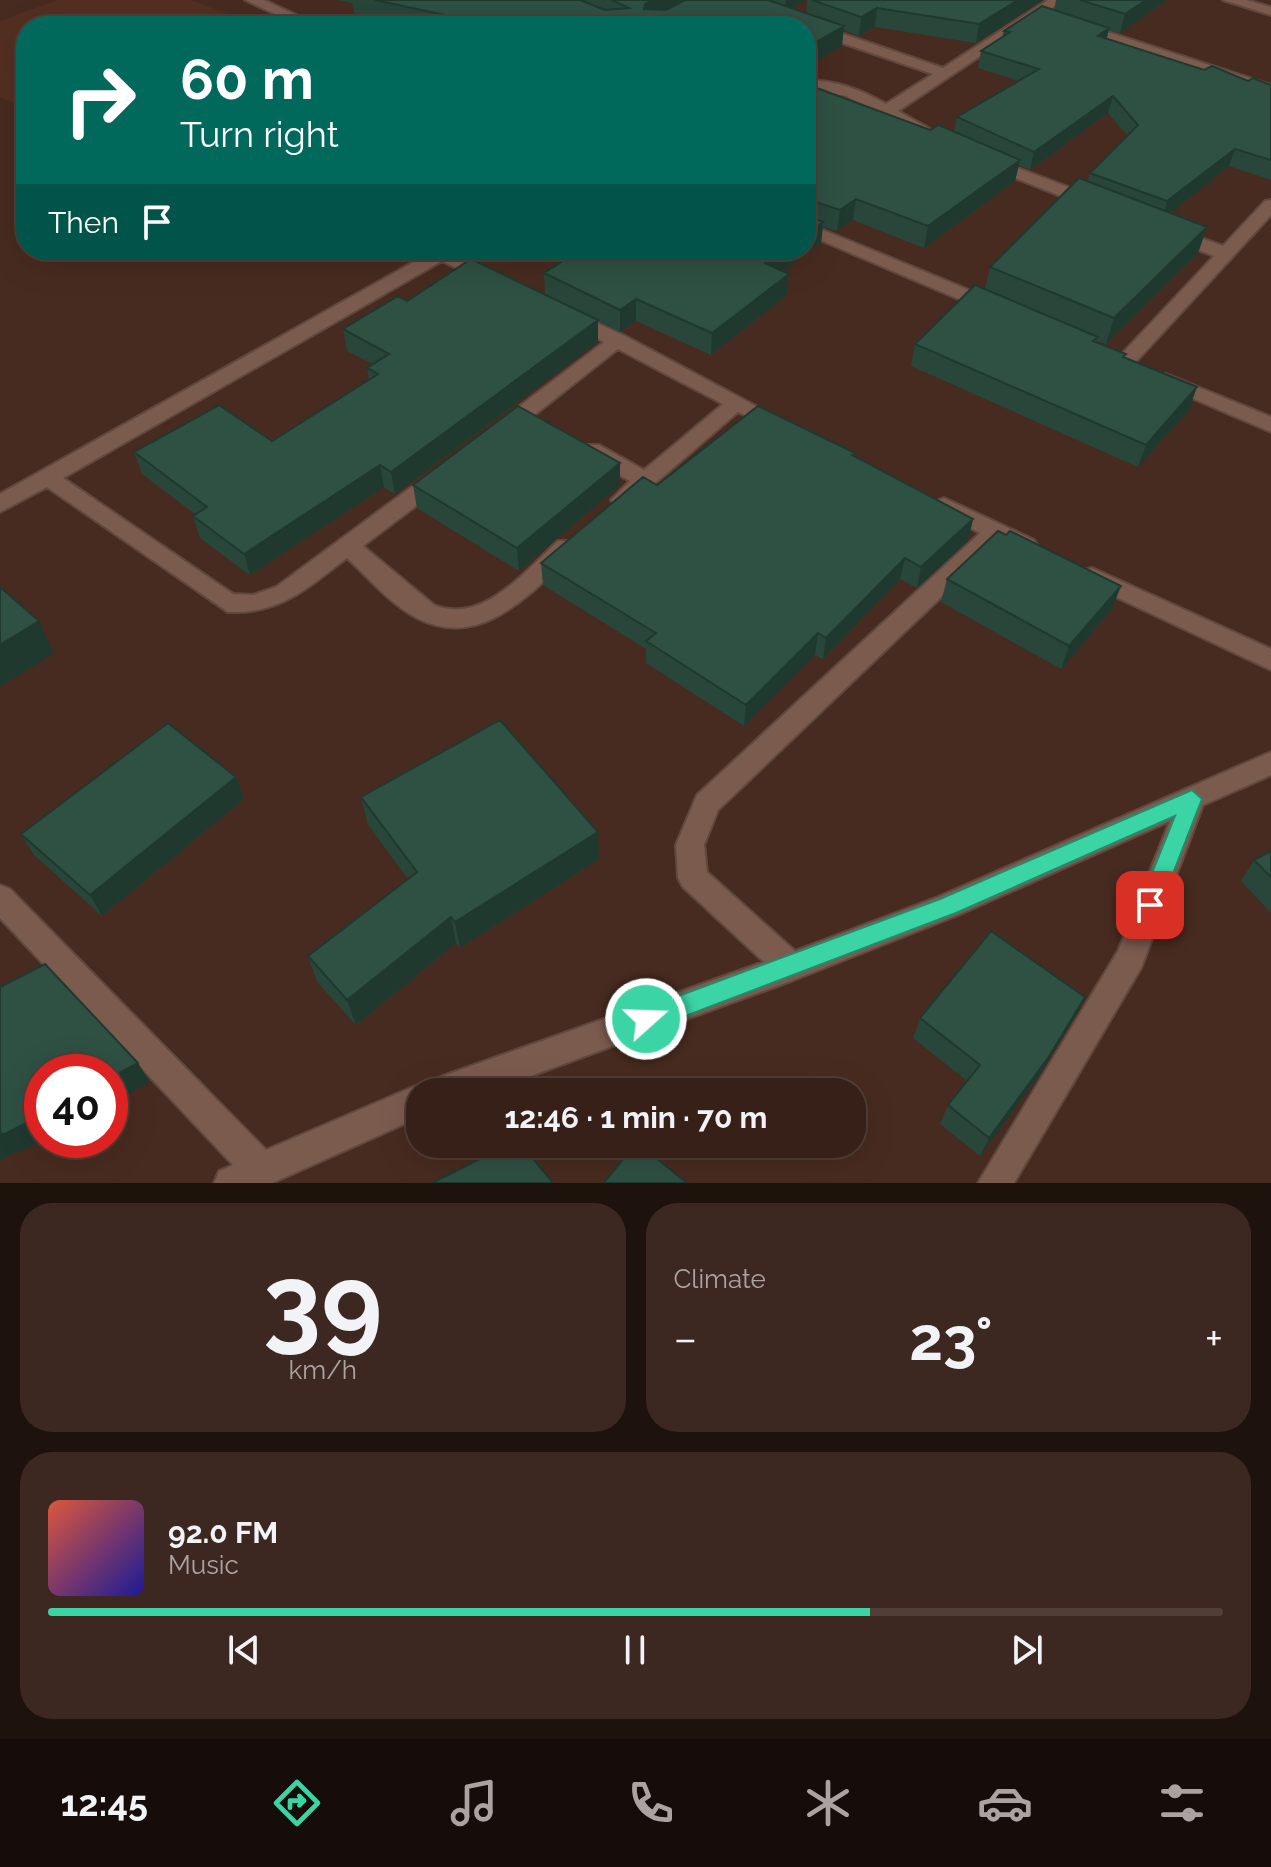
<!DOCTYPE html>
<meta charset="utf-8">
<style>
:root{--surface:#362018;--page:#3d2821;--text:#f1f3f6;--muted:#aaa3a2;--line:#503e37;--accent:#3bd4a4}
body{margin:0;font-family:Raleway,sans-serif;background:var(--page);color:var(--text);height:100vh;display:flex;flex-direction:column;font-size:30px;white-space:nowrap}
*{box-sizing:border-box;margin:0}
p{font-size:26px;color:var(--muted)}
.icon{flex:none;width:44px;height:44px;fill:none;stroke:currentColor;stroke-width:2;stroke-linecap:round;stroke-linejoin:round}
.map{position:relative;height:1183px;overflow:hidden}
.panel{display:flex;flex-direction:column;gap:20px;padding:20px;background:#1e120d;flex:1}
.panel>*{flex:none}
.banner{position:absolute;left:16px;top:16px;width:800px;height:244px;border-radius:32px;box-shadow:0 8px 32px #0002,0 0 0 2px var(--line);background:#00695c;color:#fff;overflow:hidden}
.speed{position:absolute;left:24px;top:1054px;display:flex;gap:16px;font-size:40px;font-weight:700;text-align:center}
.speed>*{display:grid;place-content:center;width:104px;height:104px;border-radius:50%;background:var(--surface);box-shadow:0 8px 32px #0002,0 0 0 2px var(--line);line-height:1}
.speed .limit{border:12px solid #d22;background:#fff;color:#111}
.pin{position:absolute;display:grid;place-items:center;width:68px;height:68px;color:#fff;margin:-34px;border-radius:16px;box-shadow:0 4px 12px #0006}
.me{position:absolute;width:88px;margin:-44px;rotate:70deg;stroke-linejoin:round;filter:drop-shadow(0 0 6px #0008)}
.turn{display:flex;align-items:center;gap:28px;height:168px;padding:0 32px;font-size:36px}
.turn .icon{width:104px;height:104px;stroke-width:2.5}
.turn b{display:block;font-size:56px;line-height:68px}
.then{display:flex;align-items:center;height:76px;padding:0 32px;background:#0003;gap:16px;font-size:30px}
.big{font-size:60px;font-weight:700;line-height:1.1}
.panel .widget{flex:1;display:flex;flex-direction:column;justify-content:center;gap:12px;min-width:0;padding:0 28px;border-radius:32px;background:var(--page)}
.panel .dial{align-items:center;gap:0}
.dial b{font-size:104px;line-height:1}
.song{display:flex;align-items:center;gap:24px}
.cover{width:96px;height:96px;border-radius:12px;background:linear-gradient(135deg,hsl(10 70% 55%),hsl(240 70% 35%))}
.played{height:8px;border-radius:4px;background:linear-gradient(90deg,var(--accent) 70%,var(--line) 70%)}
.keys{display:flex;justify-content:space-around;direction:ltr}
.heat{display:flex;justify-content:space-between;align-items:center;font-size:44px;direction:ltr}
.panel .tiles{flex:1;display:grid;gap:20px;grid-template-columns:1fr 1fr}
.widget:last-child{grid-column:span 2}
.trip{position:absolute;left:406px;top:1078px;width:460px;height:80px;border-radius:32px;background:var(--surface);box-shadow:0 8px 32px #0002,0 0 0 2px var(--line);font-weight:700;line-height:80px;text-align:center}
.menu{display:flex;height:128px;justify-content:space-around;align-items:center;background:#160d0a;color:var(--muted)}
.menu .icon{width:56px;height:56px}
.menu .active{color:var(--accent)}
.menu b{font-size:36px;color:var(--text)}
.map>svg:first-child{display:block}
.built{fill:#532f21}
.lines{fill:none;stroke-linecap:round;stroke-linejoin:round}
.minor-casing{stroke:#60483e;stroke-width:4}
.minor{fill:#7c5b4f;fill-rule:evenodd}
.wall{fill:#28463a}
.shaded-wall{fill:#20392f}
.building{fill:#2e5143;stroke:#20392f;stroke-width:2}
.route{fill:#3bd4a4;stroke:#268a6b;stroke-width:2}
</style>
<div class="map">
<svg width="1271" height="1183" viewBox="0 0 1271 1183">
<rect width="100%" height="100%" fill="#482b20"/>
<path class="built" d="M 58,0 L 191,0 L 259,26 L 26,26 L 26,109 L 0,97 L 0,21 Z"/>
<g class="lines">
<g class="minor-casing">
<path id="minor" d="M 245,0 L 264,0 L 320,26 L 301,26 Z
M 1048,0 L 1064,0 L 898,111 L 930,129 L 930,135 L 918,135 L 846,96 L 806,90 L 806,80 C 836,80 861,90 886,104 L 933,74 L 807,31 L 807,25 L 817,25 L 943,68 Z
M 1223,0 L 1246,0 L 1271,7 L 1271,15 Z
M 1073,24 L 1083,24 L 1271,85 L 1271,95 L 1073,30 Z
M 986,156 L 1100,199 L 1103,203 L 1100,207 L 1088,207 L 980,164 L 978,161 Z
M 1271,200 L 1271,215 L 1132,366 L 1118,366 L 1115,362 L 1118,358 L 1214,256 L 1167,238 L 1167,230 L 1179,230 L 1223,246 L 1265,201 Z
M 806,223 L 1003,304 L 1005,308 L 1003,312 L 989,312 L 806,234 Z
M 435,250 L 458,250 L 455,254 L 498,277 L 489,283 L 482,281 L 442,261 L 63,478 L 233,594 L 253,595 L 276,587 L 433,471 L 449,471 L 452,476 L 449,481 L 363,546 L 434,605 C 483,625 525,571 558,541 L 574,541 L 578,547 L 574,553 C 531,593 481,651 417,618 C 390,604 369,578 347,558 C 307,588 281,614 228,612 L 47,487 L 0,512 L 0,494 Z
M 569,310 L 625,336 L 789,424 L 778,431 L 738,412 L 630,505 L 614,505 L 611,500 L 630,481 L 583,455 L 580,450 L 583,445 L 599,445 L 644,470 L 723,404 L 618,349 L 509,435 L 495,435 L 491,430 L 495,425 L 604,342 L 562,320 L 559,316 Z
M 1166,374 L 1271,417 L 1271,432 L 1159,384 L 1156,380 L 1159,376 Z
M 944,498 L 1034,540 L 1038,546 L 1026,554 L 999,542 L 718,810 L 704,845 L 707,872 L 795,951 L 938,897 L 1271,752 L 1271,775 L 1203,805 L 1141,968 L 1014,1183 L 978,1183 L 1118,951 L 1170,821 L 958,915 L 791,981 L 487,1092 L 420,1092 L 420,1117 L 272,1183 L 214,1183 L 219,1171 L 233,1165 L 0,918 L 0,885 L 10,889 L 266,1150 L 420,1084 L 429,1087 L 431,1081 L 443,1076 L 764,962 L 683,887 L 678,878 L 676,845 L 697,795 L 980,533 L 936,511 L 933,506 L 936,501 Z
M 1092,568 L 1271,649 L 1271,670 L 1084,582 L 1080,576 L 1084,570 Z"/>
</g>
<use href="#minor" class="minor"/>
</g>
<path class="wall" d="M 335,0 L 806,0 L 791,8 L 806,13 L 807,0 L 1043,0 L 976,43 L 875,27 L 859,36 L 843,30 L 842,46 L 806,26 L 409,26 L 354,14 L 352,3 Z
M 1056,0 L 1167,0 L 1120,33 L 1109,30 L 1107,38 L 1204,70 L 1248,81 L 1271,85 L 1271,180 L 1229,166 L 1170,213 L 1207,227 L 1198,253 L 1106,344 L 1097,341 L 1096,343 L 1125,358 L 1189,410 L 1138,467 L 911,366 L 915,344 L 985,289 L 990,267 L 1088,181 L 1090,173 L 1128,136 L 1108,113 L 1030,170 L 1019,165 L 1015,181 L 924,248 L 853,220 L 837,231 L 823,227 L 821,243 L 783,271 L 789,274 L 786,296 L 711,355 L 636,321 L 620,332 L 598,321 L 598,342 L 395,494 L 384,487 L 250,575 L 200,538 L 193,516 L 195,514 L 142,474 L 134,452 L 272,441 L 369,380 L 367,368 L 373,364 L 347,351 L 343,329 L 407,301 L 545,295 L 544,273 L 806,250 L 806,84 L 930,130 L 954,132 L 957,117 L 1019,81 L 978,68 L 981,51 L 1002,37 L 1004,31 L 1054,10 Z
M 854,456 L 973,519 L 968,541 L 917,588 L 900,579 L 823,659 L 815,655 L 744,726 L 646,663 L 646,649 L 543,585 L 541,563 L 657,485 Z
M 413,485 L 620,485 L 519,571 L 417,508 Z
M 947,579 L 1112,609 L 1061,669 L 941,602 Z
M 236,777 L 244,799 L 102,916 L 34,855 L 21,834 Z
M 361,797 L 599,859 L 460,948 L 456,943 L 356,1025 L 317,982 L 308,956 L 408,879 L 368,825 Z
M 1271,851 L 1271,913 L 1241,881 L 1254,860 Z
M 1085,997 L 1075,1017 L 1038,1077 L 980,1156 L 940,1124 L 948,1105 L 967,1081 L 913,1038 L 920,1018 Z"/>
<path class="shaded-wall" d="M 653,0 L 690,0 L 645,23 L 645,4 Z
M 786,0 L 806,0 L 785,11 Z
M 1018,0 L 1043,0 L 976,43 L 979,24 Z
M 1146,0 L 1167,0 L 1120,33 L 1125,14 Z
M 877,8 L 875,27 L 859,36 L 861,17 Z
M 844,26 L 842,46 L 806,67 L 806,48 Z
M 1109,28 L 1105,44 L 1098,36 Z
M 1113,96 L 1108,113 L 1030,170 L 1034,152 Z
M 1235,149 L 1229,166 L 1162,220 L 1167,201 Z
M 1020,160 L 1015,181 L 924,248 L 928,226 Z
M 856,199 L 853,220 L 837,231 L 840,210 Z
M 823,222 L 821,243 L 763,285 L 765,263 L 784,250 L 806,250 L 806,234 Z
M 1207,227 L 1198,253 L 1106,344 L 1114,318 Z
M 789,274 L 786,296 L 711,355 L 712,333 Z
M 636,299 L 636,321 L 620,332 L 620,310 Z
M 598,320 L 598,342 L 395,494 L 391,472 Z
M 1197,387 L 1189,410 L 1138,467 L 1146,445 Z
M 620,463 L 620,485 L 519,571 L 517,548 Z
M 380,465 L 384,487 L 250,575 L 244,554 Z
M 973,519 L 968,541 L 917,588 L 921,567 Z
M 905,558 L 900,579 L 823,659 L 826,638 Z
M 1121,586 L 1112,609 L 1061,669 L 1069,646 Z
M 39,621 L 54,653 L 0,687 L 0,645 Z
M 818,633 L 815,655 L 744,726 L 746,705 Z
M 236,777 L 244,799 L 102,916 L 90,895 Z
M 598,832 L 599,859 L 460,948 L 455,922 Z
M 451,917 L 456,943 L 356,1025 L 347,1000 Z
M 1085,997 L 1075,1017 L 1038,1077 L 980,1156 L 989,1138 Z
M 138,1063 L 150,1082 L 110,1104 L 110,1078 Z
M 42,1115 L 42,1140 L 43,1140 L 19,1153 L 3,1135 Z
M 0,1133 L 1,1133 L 17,1151 L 0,1161 Z"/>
<path class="building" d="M 375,0 L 580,0 L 605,10 L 629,8 L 612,0 L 653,0 L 645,4 L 644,9 L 666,10 L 685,0 L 768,0 L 844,26 L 806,48 L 806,26 L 473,26 L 463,24 L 468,20 Z
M 812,0 L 1018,0 L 979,24 L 877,8 L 861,17 Z
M 1080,0 L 1146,0 L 1125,14 Z
M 1042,6 L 1109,28 L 1098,36 L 1204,70 L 1212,66 L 1248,81 L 1253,78 L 1271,85 L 1271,160 L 1235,149 L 1167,201 L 1090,173 L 1138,125 L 1113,96 L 1034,152 L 957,117 L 1039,69 L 981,51 L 1010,32 L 1004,31 Z
M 806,84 L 930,130 L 939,125 L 1020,160 L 928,226 L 856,199 L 840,210 L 806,199 L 807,215 L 823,222 L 806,234 Z
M 1079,178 L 1207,227 L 1114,318 L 990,267 Z
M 580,250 L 784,250 L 765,263 L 789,274 L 712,333 L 636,299 L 620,310 L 544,273 Z
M 471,259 L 598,320 L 391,472 L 380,465 L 244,554 L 193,516 L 207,507 L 134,452 L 219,405 L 272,441 L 378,374 L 367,368 L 389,354 L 343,329 L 398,296 L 407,301 Z
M 975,285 L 1098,337 L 1093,341 L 1126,354 L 1123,357 L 1197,387 L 1146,445 L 915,344 Z
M 518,406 L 620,463 L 517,548 L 413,485 Z
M 758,406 L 855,453 L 852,455 L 973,519 L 921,567 L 905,558 L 826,638 L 818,633 L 746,705 L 646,641 L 656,633 L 541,563 L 643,477 L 657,485 Z
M 998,531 L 1006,535 L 1010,531 L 1121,586 L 1069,646 L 947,579 Z
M 0,587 L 39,621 L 0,645 Z
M 500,720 L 598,832 L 455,922 L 451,917 L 347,1000 L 308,956 L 417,872 L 361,797 Z
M 168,723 L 236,777 L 90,895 L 21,834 Z
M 1271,851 L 1271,877 L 1254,860 Z
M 991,931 L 1085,997 L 1048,1058 L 989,1138 L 948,1105 L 980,1065 L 920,1018 Z
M 45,964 L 138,1063 L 110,1078 L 110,1072 L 42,1072 L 42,1115 L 3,1135 L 1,1133 L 0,1133 L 0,987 Z
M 510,1144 L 521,1144 L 553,1183 L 432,1183 Z
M 635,1144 L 639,1144 L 687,1183 L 604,1183 Z"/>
<path class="route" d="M 1192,790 L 1202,799 L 1158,912 L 1150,915 L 1142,912 L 1139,905 L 1175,816 L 956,913 L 646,1031 L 638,1027 L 634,1019 L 638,1011 L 940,899 Z"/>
</svg>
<div class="speed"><div class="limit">40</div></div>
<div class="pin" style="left:1150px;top:905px;background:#d93025"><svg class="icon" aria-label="arrive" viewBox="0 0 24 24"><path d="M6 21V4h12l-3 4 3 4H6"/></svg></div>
<svg class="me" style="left:646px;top:1019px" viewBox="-20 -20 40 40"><circle r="17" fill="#3bd4a4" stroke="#fff" stroke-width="3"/><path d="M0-11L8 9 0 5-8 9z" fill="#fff"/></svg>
<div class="trip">12:46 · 1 min · 70 m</div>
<div class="banner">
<div class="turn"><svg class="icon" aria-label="right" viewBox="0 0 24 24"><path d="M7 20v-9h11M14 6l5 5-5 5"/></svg><div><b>60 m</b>Turn right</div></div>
<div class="then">Then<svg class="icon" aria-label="arrive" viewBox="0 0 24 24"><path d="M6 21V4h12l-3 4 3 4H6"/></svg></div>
</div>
</div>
<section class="panel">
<div class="tiles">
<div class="widget dial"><b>39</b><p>km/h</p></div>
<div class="widget"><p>Climate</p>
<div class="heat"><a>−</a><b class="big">23°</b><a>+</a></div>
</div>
<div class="widget">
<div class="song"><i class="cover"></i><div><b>92.0 FM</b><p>Music</p></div></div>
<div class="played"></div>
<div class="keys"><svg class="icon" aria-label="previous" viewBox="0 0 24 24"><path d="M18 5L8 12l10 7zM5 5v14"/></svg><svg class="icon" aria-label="pause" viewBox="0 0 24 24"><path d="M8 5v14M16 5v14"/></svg><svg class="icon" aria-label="next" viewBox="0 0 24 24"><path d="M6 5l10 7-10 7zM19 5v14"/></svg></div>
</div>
</div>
</section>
<nav class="menu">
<b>12:45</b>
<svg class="icon active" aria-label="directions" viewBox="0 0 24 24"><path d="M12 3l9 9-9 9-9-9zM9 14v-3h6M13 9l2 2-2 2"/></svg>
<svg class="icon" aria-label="music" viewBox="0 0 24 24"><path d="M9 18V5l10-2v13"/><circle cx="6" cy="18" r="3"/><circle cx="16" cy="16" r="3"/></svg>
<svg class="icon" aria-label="phone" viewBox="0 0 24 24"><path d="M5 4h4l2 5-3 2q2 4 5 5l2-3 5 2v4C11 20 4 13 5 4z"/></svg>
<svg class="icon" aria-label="climate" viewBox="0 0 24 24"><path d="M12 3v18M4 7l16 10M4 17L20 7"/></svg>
<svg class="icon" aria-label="car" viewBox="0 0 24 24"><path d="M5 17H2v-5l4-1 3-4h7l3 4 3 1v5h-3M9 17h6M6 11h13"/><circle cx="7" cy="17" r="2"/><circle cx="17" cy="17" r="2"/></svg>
<svg class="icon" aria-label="filters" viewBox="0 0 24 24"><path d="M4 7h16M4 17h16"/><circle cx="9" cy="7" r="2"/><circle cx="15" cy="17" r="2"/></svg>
</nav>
